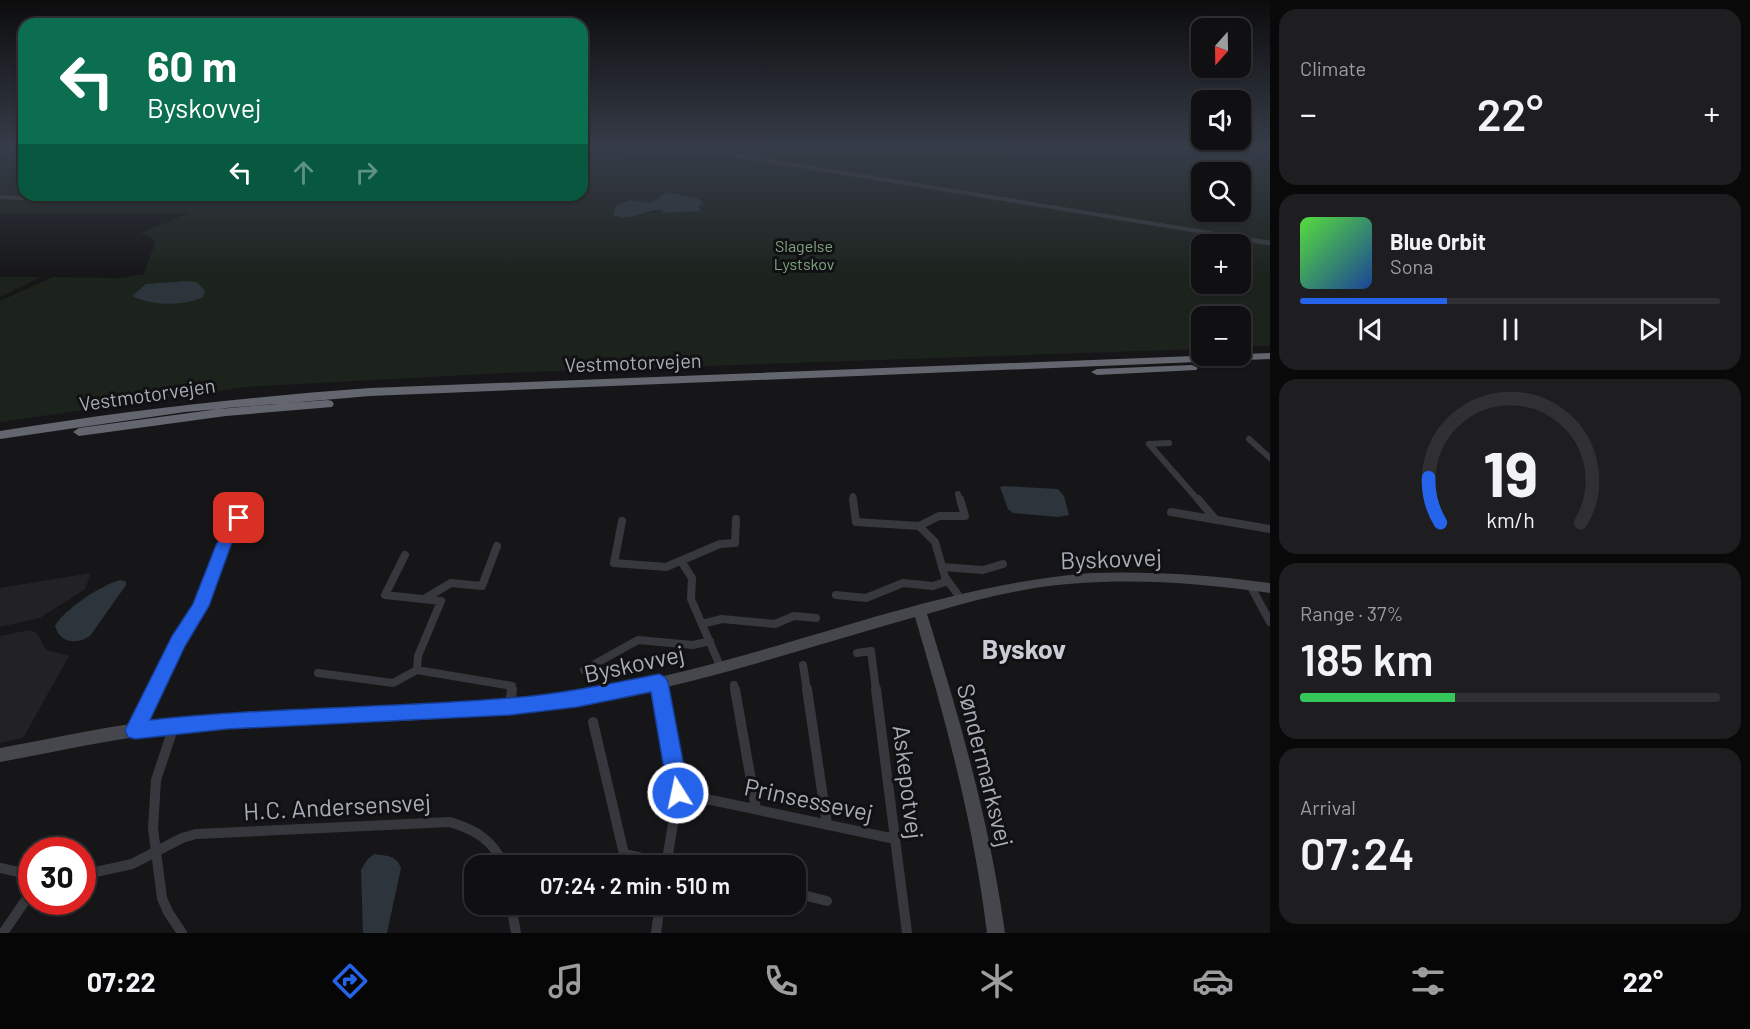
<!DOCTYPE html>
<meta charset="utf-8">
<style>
:root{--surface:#101012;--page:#1e1e20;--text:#f1f3f6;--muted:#9c9d9f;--line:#303032;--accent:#2563eb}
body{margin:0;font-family:Barlow,sans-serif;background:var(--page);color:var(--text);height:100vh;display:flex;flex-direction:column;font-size:22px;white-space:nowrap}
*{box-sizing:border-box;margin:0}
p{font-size:20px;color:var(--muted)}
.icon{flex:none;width:33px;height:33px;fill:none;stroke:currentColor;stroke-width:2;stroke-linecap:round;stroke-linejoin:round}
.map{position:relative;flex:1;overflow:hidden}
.drawer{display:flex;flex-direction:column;gap:9px;padding:9px;background:#09090a;width:480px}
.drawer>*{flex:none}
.banner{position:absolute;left:18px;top:18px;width:570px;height:183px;border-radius:18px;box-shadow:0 2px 4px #0004,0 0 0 2px var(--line);background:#0b6e4f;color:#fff;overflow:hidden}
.needle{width:39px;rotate:200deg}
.tools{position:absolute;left:1191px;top:18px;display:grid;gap:12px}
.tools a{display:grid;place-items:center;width:60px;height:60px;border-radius:12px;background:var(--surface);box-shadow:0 2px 4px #0004,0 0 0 2px var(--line);font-size:30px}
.speed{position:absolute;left:18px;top:837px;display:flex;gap:12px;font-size:30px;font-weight:700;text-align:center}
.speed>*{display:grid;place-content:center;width:78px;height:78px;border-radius:50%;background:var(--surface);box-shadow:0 2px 4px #0004,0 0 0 2px var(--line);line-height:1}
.speed .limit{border:9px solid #d22;background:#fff;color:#111}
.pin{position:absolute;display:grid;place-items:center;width:51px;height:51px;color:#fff;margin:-26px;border-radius:12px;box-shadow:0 3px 9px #0006}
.me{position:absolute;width:66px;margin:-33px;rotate:350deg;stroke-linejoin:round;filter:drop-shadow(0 0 4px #0008)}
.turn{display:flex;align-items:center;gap:21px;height:126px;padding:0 30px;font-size:27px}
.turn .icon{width:78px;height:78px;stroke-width:2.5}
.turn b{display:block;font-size:42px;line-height:51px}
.lanes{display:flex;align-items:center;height:57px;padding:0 30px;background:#0003;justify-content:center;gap:30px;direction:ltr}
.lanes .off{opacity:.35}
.big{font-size:45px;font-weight:600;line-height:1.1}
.drawer .tile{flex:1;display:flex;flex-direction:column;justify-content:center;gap:9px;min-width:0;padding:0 21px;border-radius:18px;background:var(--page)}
.drawer .dial{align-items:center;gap:0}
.dial svg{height:156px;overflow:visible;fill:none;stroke:var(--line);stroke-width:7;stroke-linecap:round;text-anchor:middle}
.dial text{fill:var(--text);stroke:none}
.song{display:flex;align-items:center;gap:18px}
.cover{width:72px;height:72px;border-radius:9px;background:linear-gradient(135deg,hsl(110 70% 55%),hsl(220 70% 35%))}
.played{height:6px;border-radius:3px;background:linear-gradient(90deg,var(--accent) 35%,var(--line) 35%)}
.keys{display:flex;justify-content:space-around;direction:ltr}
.heat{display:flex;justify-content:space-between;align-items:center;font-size:33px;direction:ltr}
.charge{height:9px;border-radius:4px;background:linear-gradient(90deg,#34c759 37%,var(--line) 0)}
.trip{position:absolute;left:464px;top:855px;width:342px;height:60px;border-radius:18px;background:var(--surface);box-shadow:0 2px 4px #0004,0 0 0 2px var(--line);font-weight:600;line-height:60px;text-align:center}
.dock{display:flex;height:96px;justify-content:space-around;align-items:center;background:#060607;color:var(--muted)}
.dock .icon{width:42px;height:42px}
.dock .active{color:var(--accent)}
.dock b{font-size:27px;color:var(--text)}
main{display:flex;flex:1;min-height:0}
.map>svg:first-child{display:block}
.built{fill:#222225}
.green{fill:#1c231d;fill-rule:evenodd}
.water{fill:#2c353c}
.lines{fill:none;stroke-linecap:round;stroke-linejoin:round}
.street-far4{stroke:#37383d;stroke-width:4}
.street-far3{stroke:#37383d;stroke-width:5}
.street-far2{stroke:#37383d;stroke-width:6}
.street-far1{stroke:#37383d;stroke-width:8}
.street{stroke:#37383d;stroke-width:10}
.secondary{fill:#45474d;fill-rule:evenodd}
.highway{fill:#63666e;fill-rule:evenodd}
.route{fill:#2563eb;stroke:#184099;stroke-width:1.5}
.labels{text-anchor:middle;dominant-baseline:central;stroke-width:6;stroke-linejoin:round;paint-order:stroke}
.far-park-label{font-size:16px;fill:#7fa381;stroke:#111113}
.street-label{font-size:20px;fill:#a8adb8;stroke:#111113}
.near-street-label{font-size:24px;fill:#a8adb8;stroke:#111113}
.near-quarter-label{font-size:27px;font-weight:bold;fill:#c9ccd4;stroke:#111113}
</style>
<main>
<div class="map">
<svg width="1270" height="933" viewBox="0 0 1270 933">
<rect width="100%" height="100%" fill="#161618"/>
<path class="built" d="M 91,573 L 85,589 L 40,618 L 0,627 L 0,588 Z
M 30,630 L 37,633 L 46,650 L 69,656 L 23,738 L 0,743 L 0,636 Z"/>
<path class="green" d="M 0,146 L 24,146 L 24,195 L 238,195 L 75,199 L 0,196 Z
M 631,146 L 1270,146 L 1270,346 L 1241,347 L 1240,316 L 1202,316 L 1201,349 L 503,373 L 245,387 L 0,422 L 0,301 L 53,277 L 118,278 L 144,274 L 155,243 L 151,238 L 141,233 L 189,213 L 0,214 L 0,199 L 79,202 L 224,199 L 254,195 L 582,195 L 582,151 L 616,156 ZM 1202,172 L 1240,172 L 1240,212 L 1202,212 ZM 667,192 L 699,206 L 701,210 C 683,211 665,210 649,212 L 630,200 L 651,203 ZM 1202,244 L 1240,244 L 1240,284 L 1202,284 ZM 184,281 L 180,302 L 139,300 L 146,284 Z
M 0,277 L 41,277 L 0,297 Z"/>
<path class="water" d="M 667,192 L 697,198 L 703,203 L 699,206 L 701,211 L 662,213 L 663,211 C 648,207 634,223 613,215 L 616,206 L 630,200 L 651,203 Z
M 184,281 L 197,282 L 205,291 L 203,297 C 185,306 151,306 132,296 L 146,284 Z
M 1003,486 L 1058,489 L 1064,496 L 1069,515 L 1058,517 L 1013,513 L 1008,509 L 1000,487 Z
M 120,580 L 126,582 L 126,585 L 90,636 C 76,645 60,643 55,626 C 65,609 101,585 120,580 Z
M 374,854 C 387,856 396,855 401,868 L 387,933 L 363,933 L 361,870 L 367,860 Z"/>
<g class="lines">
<path class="street-far4" d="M 679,146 C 864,175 1049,208 1234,237
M 0,197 L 79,201 L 245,195"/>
<path class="street-far3" d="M 1225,236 L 1270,243"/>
<path class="street-far2" d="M 1249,439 L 1270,458
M 1149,444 L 1199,501
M 1149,444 L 1169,443
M 958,494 L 960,501
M 853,496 L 854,501"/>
<path class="street-far1" d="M 853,499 L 856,522 L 919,526 L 939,516 L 965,516 L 960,499
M 1198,499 L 1216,520
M 1171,512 L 1270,529
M 622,521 L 614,563 L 666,567 L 720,544 L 735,543 L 736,519
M 919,526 L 935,542 L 945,577 L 961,599
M 405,555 L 385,595 L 441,601 L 418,656 L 417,670
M 681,561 L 692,578 L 691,599 L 720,666
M 942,567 L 983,570 L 1003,564
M 1250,585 L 1270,622
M 836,595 L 866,598 L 903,583 L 933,586 L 948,581
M 424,599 L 451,583 L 482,586 L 497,546
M 702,624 L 722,619 L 775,624 L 794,616 L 816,618
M 857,653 L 871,651 L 876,690
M 803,665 L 807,690
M 584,670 L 638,640 L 693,645 L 710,641
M 318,673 L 393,683 L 417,670 L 512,686 L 512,690
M 659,682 L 660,690
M 734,685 L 735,690
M 155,690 L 179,641 L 201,607 L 223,545 L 239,518"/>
<path class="street" d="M 660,689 L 678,793 L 666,866
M 735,689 L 756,809
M 807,689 L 827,825
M 876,689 L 907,933
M 510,707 L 512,689
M 593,722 L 624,854 L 679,866
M 174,726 L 156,780 L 153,828 L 162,898 L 168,912 L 182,933
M 135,730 L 155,689
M 678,793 L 895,839
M 0,868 L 32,875
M 82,875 L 132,864 L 182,838 L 196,834 L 450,822 C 476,830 494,841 504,866
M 795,893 L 827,901
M 511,904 L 516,933
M 3,933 L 32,891
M 656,933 L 660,904"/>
<path class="secondary" d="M 1091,573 C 1151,571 1210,575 1270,583 L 1270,593 C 1191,582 1109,576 1029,589 C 995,595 961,604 927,614 C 960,719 990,824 1005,933 L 987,933 C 974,825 946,721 915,617 C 797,650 680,691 558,708 C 432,725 305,721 180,732 C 119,737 60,751 0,762 L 0,748 C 60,737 120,723 181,718 C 324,706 468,711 609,687 C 772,659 925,586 1091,573 Z"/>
<path class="highway" d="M 1270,353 L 1270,359 L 370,396 L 185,412 L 0,439 L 0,431 C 123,411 246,397 370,388 Z
M 1192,365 L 1198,368 L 1196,370 L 1097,375 L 1091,372 L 1097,369 Z
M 328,400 L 332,401 L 334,404 L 332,407 L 226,416 L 79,436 L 73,432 L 79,428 L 226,408 Z"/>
</g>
<linearGradient id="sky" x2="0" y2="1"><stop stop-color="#0c0c0d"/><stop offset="0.53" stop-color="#363c48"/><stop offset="1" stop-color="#363c48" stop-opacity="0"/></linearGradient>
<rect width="1270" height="277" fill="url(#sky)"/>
<path class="route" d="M 239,513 L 246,518 L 231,545 L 209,606 L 185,646 L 150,720 C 270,707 390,708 510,698 C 560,694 609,684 659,674 L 665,677 L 668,682 L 689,793 L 686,800 L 678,803 L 671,800 L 668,793 L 651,692 L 577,707 L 510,715 L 227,729 L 135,739 L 128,737 L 125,730 L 172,636 L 193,604 L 216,545 L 234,514 Z"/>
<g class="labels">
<g class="far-park-label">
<text x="804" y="245">Slagelse<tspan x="804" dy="18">Lystskov</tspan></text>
</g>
<g class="street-label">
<text transform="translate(633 362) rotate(-2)">Vestmotorvejen</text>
<text transform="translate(147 394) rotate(-8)">Vestmotorvejen</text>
</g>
<g class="near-street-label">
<text transform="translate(1111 558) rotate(-2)">Byskovvej</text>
<text transform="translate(634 663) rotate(-12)">Byskovvej</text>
<text transform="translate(986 765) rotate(76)">Søndermarksvej</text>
<text transform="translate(909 782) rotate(83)">Askepotvej</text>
<text transform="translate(809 799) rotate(12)">Prinsessevej</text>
<text transform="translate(337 806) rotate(-3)">H.C. Andersensvej</text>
</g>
<g class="near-quarter-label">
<text x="1024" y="648">Byskov</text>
</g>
</g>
</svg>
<div class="tools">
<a><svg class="needle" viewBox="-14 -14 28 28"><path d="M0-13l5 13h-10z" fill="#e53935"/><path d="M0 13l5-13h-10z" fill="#9c9d9f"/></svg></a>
<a><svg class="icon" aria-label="sound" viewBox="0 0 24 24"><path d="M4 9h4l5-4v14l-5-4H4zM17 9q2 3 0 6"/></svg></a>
<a><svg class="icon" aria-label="search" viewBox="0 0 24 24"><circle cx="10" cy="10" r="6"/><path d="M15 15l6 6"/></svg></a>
<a>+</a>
<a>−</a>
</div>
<div class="speed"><div class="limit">30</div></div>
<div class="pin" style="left:239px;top:518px;background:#d93025"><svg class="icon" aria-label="arrive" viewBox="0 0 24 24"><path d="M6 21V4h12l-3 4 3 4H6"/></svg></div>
<svg class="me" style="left:678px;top:793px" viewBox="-20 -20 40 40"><circle r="17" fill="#2563eb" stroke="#fff" stroke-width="3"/><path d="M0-11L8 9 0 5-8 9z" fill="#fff"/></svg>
<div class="trip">07:24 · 2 min · 510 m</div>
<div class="banner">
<div class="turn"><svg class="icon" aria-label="left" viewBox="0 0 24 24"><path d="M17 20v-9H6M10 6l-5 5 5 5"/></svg><div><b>60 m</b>Byskovvej</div></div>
<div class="lanes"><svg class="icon" aria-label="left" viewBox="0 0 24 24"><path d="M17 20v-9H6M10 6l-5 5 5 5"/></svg><svg class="icon off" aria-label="ahead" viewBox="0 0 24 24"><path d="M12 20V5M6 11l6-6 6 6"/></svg><svg class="icon off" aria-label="right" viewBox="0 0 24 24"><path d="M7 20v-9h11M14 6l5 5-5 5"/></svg></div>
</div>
</div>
<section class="drawer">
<div class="tile"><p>Climate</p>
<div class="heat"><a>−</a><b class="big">22°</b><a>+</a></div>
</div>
<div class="tile">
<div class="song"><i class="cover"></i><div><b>Blue Orbit</b><p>Sona</p></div></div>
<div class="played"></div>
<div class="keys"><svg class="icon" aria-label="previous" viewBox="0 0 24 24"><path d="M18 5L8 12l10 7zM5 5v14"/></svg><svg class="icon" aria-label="pause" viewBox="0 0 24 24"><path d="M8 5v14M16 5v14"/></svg><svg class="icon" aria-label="next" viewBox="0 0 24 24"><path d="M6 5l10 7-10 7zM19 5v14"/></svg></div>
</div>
<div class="tile dial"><svg viewBox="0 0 100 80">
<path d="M14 69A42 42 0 1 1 86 69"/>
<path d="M14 69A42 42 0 0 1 8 46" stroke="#2563eb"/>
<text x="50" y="56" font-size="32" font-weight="700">19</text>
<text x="50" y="72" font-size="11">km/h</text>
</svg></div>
<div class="tile"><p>Range · 37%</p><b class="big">185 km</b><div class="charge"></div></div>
<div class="tile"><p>Arrival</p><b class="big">07:24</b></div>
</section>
</main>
<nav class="dock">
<b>07:22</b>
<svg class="icon active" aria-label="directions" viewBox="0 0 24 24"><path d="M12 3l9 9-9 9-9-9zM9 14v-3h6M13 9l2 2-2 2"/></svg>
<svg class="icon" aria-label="music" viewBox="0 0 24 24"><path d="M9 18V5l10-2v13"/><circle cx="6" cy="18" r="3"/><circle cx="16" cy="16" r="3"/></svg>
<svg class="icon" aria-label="phone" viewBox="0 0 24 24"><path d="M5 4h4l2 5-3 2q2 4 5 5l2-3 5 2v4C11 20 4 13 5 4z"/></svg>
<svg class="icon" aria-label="climate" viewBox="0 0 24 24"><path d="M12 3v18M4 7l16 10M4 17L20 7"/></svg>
<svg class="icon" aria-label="car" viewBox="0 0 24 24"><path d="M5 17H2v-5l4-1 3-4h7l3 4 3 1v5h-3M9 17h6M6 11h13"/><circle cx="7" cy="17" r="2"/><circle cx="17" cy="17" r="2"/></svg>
<svg class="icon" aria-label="filters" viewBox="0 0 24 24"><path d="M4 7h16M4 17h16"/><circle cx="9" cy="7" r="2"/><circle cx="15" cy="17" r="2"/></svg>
<b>22°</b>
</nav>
